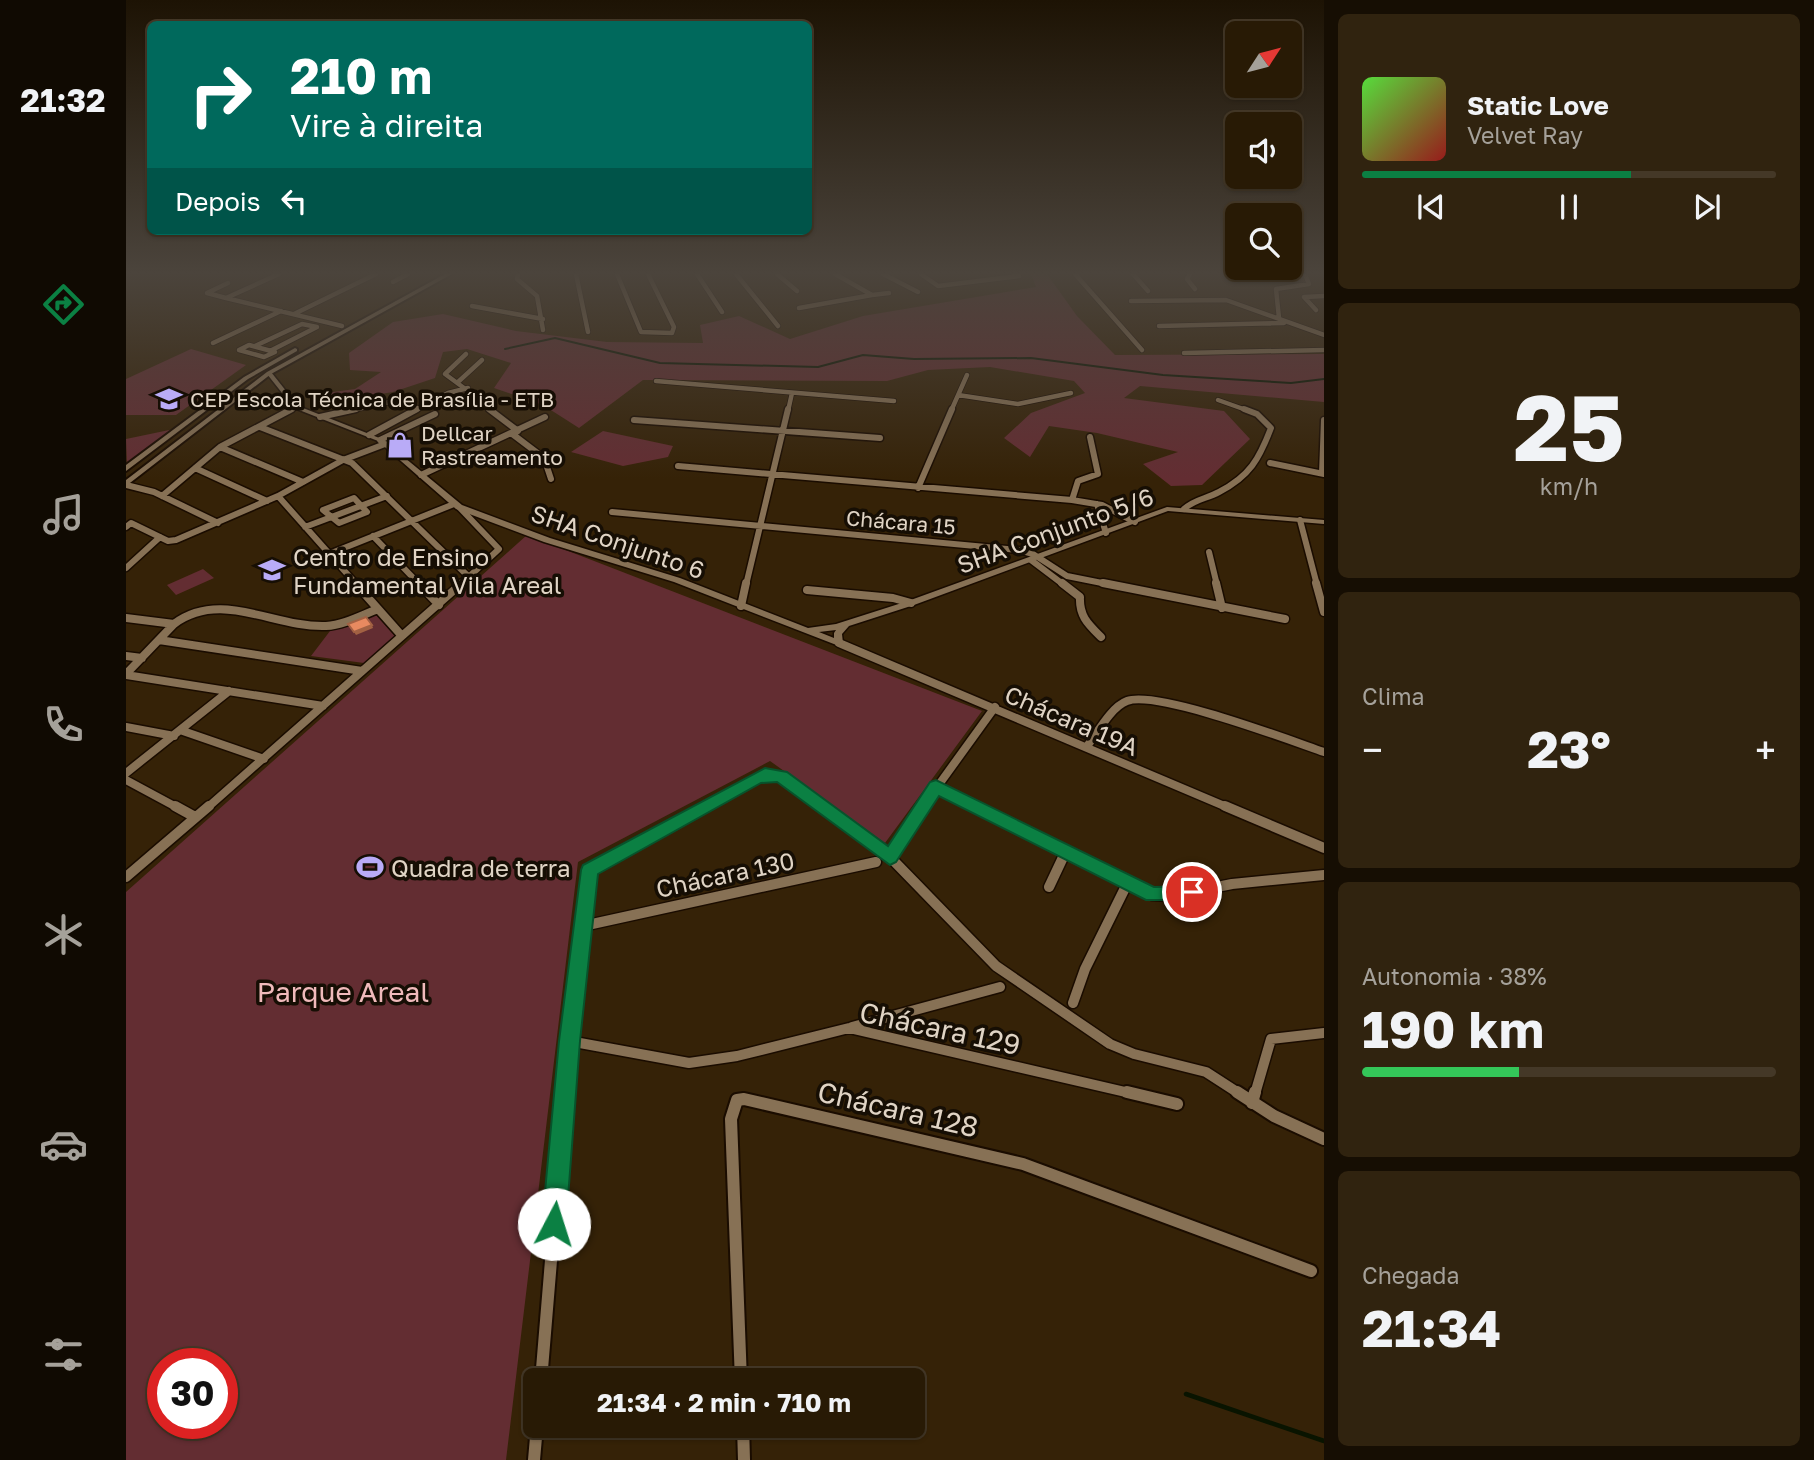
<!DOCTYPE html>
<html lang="pt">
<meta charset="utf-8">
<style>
:root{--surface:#281a05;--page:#30230f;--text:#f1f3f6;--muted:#a5a19a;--line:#443827;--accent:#0b8043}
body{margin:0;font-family:"Golos Text",sans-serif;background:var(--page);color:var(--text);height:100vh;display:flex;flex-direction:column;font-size:26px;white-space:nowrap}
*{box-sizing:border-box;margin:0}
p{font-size:23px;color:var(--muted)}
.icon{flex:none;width:38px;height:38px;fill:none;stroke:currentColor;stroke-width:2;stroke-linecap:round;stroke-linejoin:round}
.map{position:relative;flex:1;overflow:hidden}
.drawer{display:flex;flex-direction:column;gap:14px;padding:14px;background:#160e03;width:490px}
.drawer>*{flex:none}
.banner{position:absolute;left:21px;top:21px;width:665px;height:214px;border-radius:10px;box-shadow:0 2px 5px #0004,0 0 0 2px var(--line);background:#00695c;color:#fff;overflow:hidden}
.needle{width:46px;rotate:54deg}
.buttons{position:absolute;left:1099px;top:21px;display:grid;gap:14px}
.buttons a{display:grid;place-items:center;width:77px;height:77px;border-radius:10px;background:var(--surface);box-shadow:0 2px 5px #0004,0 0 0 2px var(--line);font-size:35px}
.speed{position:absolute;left:21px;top:1348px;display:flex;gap:14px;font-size:35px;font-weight:700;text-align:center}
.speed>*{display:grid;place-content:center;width:91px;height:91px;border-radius:50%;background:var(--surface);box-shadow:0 2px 5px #0004,0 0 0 2px var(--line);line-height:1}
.speed .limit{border:10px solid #d22;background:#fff;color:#111}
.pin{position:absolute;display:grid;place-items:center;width:60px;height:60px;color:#fff;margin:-30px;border:4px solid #fff;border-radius:50%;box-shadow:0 2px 7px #0007}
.me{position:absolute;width:77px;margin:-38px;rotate:5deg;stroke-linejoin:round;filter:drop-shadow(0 0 5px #0008)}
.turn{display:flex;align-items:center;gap:24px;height:147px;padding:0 28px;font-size:32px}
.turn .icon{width:91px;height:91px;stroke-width:2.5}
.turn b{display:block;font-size:49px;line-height:60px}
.then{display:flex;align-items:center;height:66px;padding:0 28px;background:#0003;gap:14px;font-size:26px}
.big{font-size:52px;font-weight:700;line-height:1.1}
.drawer .tile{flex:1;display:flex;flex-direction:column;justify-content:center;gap:10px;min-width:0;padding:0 24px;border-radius:10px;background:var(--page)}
.drawer .dial{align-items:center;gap:0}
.dial b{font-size:91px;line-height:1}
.song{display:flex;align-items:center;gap:21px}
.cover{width:84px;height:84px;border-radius:10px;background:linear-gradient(135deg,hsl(110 70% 55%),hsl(0 70% 35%))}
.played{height:7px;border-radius:4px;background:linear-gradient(90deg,var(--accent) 65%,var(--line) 65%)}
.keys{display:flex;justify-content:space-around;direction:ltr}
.heat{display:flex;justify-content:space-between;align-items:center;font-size:38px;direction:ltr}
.charge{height:10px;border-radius:5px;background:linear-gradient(90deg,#34c759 38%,var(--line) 0)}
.trip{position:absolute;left:397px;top:1368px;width:402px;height:70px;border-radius:10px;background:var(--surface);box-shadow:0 2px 5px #0004,0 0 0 2px var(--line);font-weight:700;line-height:70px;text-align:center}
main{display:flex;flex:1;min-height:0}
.tab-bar{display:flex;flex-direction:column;width:126px;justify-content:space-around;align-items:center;background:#100a02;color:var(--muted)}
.tab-bar .icon{width:49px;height:49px}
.tab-bar .on{color:var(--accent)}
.tab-bar b{font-size:32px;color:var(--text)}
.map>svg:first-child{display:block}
.green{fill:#632d32;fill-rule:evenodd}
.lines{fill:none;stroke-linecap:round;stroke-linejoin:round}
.stream-far1{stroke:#091400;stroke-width:2}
.stream{stroke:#091400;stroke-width:4.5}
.minor-far4-casing{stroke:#1a0c00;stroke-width:6}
.minor-far3-casing{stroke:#1a0c00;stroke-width:9}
.minor-far2-casing{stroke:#1a0c00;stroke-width:11}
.minor-far1-casing{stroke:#1a0c00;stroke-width:13}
.minor-casing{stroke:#1a0c00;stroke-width:16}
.tertiary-casing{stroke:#1a0c00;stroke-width:3}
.secondary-casing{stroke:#1a0c00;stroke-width:4}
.minor-far4{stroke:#877155;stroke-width:4.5}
.minor-far3{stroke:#877155;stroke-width:6}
.minor-far2{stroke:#877155;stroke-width:8}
.minor-far1{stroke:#877155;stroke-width:10}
.minor{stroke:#877155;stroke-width:12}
.tertiary{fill:#877155;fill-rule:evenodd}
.secondary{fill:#877155;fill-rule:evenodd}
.shaded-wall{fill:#a26143}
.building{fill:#e78a60;stroke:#a26143;stroke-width:2}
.route{fill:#0b8043;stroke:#07532c;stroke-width:2}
.labels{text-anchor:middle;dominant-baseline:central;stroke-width:7;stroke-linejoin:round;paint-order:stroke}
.far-poi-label{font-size:21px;fill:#e0d4c5;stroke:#160e04;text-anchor:start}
.far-street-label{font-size:21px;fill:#e0d4c5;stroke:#160e04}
.street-label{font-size:24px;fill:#e0d4c5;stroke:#160e04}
.poi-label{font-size:24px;fill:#e0d4c5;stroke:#160e04;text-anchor:start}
.near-park-label{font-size:28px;fill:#f0babb;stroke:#160e04}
.near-street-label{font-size:28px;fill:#e0d4c5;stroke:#160e04}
</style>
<main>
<nav class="tab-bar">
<b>21:32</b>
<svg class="icon on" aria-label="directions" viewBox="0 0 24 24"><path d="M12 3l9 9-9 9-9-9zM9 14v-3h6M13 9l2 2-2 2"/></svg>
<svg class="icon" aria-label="music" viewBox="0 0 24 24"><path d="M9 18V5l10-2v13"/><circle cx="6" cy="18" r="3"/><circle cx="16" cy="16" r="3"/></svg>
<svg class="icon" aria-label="phone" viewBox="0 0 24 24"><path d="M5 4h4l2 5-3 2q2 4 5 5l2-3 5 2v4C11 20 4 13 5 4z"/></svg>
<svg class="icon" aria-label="climate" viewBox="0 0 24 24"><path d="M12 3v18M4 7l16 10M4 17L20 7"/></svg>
<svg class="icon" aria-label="car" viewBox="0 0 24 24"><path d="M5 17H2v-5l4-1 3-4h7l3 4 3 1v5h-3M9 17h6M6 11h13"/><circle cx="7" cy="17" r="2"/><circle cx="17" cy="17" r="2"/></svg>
<svg class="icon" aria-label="filters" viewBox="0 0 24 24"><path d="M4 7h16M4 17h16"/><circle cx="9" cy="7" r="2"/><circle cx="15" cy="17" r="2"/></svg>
</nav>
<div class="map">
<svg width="1198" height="1460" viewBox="0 0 1198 1460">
<rect width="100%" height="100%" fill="#352207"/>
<path class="green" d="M 905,274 L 921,274 L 951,316 L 989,355 L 1198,354 L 1198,402 L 1014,386 L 998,398 L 1098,411 L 1124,439 L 1076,485 L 1045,486 L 1017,464 L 1052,452 L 971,433 L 923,426 L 904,457 L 878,438 L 905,413 L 959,393 L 948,381 L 864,367 L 802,370 L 761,381 L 517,380 L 453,428 L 417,405 L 368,388 L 385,363 L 341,349 L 317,352 L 309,378 L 267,392 L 199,403 L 185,395 L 229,389 L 255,372 L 224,370 L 223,353 L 267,322 L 317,314 L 390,331 L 481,342 L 577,343 L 574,325 L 613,316 L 664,339 L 737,316 L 910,287 Z
M 65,349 L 120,365 L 50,415 L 0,415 L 0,379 Z
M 48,429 L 1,465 L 0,439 Z
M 477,431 L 547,446 L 542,457 L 497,466 L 445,452 Z
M 401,535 L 856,711 L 759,843 L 644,761 L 452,862 L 380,1460 L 0,1460 L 0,892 ZM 37,1363 L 96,1363 L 96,1423 L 37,1423 Z
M 77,569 L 88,578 L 50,595 L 41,585 Z
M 245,615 L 250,615 L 268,635 L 268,638 L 238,663 L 185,656 L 204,631 Z"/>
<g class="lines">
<path class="stream-far1" d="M 379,349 L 429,338 L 534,363 L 692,367 L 737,355 L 788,359 L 905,358 L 1037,375 L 1165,383 L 1198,379"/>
<path class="stream" d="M 1060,1394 L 1198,1441"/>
<g class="minor-far4-casing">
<path id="minor-far4" d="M 153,274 L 100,298 L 216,326
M 392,274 L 391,279 L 411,296 L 417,330
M 450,274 L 462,332
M 491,274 L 515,332 L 546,333 L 548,327 L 522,274
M 571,274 L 596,312
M 610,274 L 652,326
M 651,274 L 671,291
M 757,274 L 792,292
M 795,274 L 812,286 L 893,276
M 949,274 L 1016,350
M 1007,274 L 1022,291
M 1064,274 L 1061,279 L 1069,289
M 267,282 L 282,274
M 746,295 L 763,293
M 100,298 L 81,293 L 102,283
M 1005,301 L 1100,300 L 1198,335
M 346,306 L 417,319
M 673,308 L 746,295 L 709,274
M 1190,310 L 1178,297 L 1198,296
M 168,314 L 250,274
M 1153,318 L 1150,289 L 1183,284 L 1179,274
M 1033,326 L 1158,323
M 87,343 L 155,311
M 123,345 L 149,352 L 138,357 L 113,350 Z
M 129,346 L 176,324 L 191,327 L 144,351
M 1058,353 L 1198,350
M 530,381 L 768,401
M 332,382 L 356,360
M 338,388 L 319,374 L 340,354
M 832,395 L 892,404 L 945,393
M 1092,400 L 1123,411
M 359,406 L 366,411
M 162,411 L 170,407
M 222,411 L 268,401
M 288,411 L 322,393 L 342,388
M 662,411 L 666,393
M 825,411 L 841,375"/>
</g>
<g class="minor-far3-casing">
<path id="minor-far3" d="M 363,409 L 392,431
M 194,417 L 230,409
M 508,420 L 754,438
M 134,427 L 226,463 L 344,578
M 385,433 L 418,458 L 425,479
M 243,435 L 291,409
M 254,440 L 309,414
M 94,447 L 177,482
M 1144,463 L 1198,474
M 552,466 L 946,500 L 976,505 L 1009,522
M 69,468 L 141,501
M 1196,473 L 1198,420
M 295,475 L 419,417
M 0,485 L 28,492 L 92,523
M 792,488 L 826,409
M 36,496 L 94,447 L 166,409
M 152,496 L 217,460 L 259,444
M 228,498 L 241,512 L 213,523 L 197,510 Z
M 946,500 L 952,481 L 972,474 L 964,437
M 971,504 L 980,533
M 333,507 L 373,549 L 334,585
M 1058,509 C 1069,499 1080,499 1093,492 C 1124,476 1133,459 1145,428 L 1131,414 L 1118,409
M 486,512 L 893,550 L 907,554 L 941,576 L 986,585
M 1174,520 L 1191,585
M 0,527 L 5,523 L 42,541 L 50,540 L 152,496 L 231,585
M 179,527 L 261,496
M 247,536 L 294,585
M 1083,552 L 1091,585
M 203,554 L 328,504
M 905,560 L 938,585
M 0,568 L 34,537
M 620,585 L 662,409"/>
</g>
<g class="minor-far2-casing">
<path id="minor-far2" d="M 229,583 L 276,636
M 292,583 L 313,605
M 936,583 L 954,597 C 953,616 962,624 975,637
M 977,583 L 1159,619
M 1090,583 L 1096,608
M 1190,583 L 1198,612
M 681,590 L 767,598 L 785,603
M 615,606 L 620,583
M 0,618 L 48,624 C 95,589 148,628 200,626 C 218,625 236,615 252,609
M 33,640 L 236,671
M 713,643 L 1103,808
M 0,656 L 16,658
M 0,674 L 48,624
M 0,675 L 197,706
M 0,727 L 48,736
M 54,730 L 138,759
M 962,745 C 972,732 985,707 1001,701 C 1031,690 1163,740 1198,752
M 0,773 L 103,691
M 0,780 L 52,808
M 810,787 L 852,808
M 81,808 L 336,583
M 577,808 L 639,774 L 656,777 L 698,808
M 796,808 L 869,707"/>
</g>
<g class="minor-far1-casing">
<path id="minor-far1" d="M 49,806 L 69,817
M 695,806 L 764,857 L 870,966 L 984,1044 L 1008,1054 L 1080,1072 L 1114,1094
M 848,806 L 1026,895 L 1046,896 L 1106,884 L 1198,875
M 1099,806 L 1198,848
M 764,857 L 797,806
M 0,877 L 83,806
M 923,887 L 940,851
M 457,926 L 750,862
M 947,1003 L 959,969 L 1002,882
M 726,1027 L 874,987
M 443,1041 L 563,1063 L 611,1056 L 723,1028 L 1008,1094
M 439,1094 L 464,870 L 580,806
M 1129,1094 L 1145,1039 L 1198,1033"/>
</g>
<g class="minor-casing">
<path id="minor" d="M 1001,1092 L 1051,1104
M 1111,1092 L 1148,1116 L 1198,1139
M 1126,1103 L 1129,1092
M 415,1381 L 439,1092
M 615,1381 L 605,1119 L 611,1100 L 618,1099 L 897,1164 L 1185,1271
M 617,1426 L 618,1460
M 408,1460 L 411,1426"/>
</g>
<g class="tertiary-casing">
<path id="tertiary" d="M 141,372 L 145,372 L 172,406 L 256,439 L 336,505 L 424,538 L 554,578 L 682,628 L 710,624 L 782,601 L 1041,507 L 1198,520 L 1198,524 L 1042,511 L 788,605 L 723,626 L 716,634 L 717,643 L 713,646 L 548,582 L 418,542 L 330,509 L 252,441 L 168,408 L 141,374 ZM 710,630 L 708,633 L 708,638 L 693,632 Z"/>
</g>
<g class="secondary-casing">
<path id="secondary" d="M 319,274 L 326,274 L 145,374 L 0,486 L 0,480 L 141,372 Z
M 169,348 L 171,349 L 171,351 L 122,379 L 0,471 L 0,465 L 118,377 Z"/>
</g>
<use href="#minor-far4" class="minor-far4"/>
<use href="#minor-far3" class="minor-far3"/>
<use href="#minor-far2" class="minor-far2"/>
<use href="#minor-far1" class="minor-far1"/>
<use href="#minor" class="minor"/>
<use href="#tertiary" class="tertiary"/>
<use href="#secondary" class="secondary"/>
</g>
<path class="shaded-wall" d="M 246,625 L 247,628 L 230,635 L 228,632 Z"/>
<path class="building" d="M 240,617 L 246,625 L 228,632 L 222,624 Z"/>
<linearGradient id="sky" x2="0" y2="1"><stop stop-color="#1d1304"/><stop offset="0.57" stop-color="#4b443c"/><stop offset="1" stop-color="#4b443c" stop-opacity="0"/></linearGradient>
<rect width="1198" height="479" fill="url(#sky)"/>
<path class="route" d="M 639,768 L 661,772 L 762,846 L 804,782 L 810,780 L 1028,887 L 1073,886 L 1075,892 L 1073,898 L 1066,900 L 1020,900 L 813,796 L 770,862 L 764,865 L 651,782 L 635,783 L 472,874 L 454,1041 L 440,1224 L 437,1233 L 428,1236 L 419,1233 L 416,1224 L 433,1041 L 455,870 L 457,865 Z"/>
<defs>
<g id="university-bare" transform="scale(2.1)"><path d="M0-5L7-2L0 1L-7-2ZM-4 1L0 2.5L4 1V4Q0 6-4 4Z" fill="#b9abf7" stroke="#160e04" stroke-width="2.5" paint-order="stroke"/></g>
<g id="shop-bare" transform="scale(2.1)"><path d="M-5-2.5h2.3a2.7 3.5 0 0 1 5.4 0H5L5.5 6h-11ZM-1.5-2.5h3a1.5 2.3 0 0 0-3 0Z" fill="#b9abf7" stroke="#160e04" stroke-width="2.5" paint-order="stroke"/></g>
<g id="school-bare" transform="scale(2.1)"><path d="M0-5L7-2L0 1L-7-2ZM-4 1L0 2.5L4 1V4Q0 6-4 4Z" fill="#b9abf7" stroke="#160e04" stroke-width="2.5" paint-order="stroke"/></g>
<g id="stadium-bare" transform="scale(2.1)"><path d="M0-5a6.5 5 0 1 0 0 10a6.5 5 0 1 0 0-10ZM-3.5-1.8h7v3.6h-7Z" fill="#b9abf7" stroke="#160e04" stroke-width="2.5" paint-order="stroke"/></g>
</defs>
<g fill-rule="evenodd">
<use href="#university-bare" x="43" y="399"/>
<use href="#shop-bare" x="274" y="445"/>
<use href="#school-bare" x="146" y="570"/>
<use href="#stadium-bare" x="244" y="867"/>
</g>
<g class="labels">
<g class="far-poi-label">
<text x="64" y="399">CEP Escola Técnica de Brasília - ETB</text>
<text x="295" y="433">Dellcar<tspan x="295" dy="24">Rastreamento</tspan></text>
</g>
<g class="far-street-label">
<text transform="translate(775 522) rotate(5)">Chácara 15</text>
</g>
<g class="street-label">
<text transform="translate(929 530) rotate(-20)">SHA Conjunto 5/6</text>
<text transform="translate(492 541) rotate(19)">SHA Conjunto 6</text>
<text transform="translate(946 720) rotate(23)">Chácara 19A</text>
<text transform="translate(599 874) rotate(-12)">Chácara 130</text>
</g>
<g class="poi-label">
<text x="167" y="556">Centro de Ensino<tspan x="167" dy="28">Fundamental Vila Areal</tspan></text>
<text x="265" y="867">Quadra de terra</text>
</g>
<g class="near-park-label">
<text x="217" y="991">Parque Areal</text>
</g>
<g class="near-street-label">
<text transform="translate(814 1028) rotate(12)">Chácara 129</text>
<text transform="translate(772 1109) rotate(13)">Chácara 128</text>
</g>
</g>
</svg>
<div class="buttons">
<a><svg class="needle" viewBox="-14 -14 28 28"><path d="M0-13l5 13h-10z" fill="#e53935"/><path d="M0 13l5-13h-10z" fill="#a5a19a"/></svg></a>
<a><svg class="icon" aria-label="sound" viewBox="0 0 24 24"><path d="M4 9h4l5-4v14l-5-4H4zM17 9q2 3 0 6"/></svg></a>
<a><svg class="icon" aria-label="search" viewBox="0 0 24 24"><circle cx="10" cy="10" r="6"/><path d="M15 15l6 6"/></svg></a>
</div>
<div class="speed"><div class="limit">30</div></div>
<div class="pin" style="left:1066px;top:892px;background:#d93025"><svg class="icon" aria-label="arrive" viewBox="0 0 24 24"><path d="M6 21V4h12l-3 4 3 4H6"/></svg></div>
<svg class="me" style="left:428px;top:1224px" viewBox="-20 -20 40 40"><circle r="19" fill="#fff"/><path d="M0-13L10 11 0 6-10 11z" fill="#0b8043"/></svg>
<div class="trip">21:34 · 2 min · 710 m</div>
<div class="banner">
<div class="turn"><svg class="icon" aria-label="right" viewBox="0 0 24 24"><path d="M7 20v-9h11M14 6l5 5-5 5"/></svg><div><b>210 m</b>Vire à direita</div></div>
<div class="then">Depois<svg class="icon" aria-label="left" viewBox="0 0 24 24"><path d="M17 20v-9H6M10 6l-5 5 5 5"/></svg></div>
</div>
</div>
<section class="drawer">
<div class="tile">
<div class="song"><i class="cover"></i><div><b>Static Love</b><p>Velvet Ray</p></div></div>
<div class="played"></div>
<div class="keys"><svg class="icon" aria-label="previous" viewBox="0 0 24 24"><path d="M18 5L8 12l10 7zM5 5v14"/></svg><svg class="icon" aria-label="pause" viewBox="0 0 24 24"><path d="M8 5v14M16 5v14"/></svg><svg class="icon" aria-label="next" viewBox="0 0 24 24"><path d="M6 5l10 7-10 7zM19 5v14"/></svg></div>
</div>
<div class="tile dial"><b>25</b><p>km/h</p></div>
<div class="tile"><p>Clima</p>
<div class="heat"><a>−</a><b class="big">23°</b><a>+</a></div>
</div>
<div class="tile"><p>Autonomia · 38%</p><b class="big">190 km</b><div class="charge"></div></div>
<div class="tile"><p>Chegada</p><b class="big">21:34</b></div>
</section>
</main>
